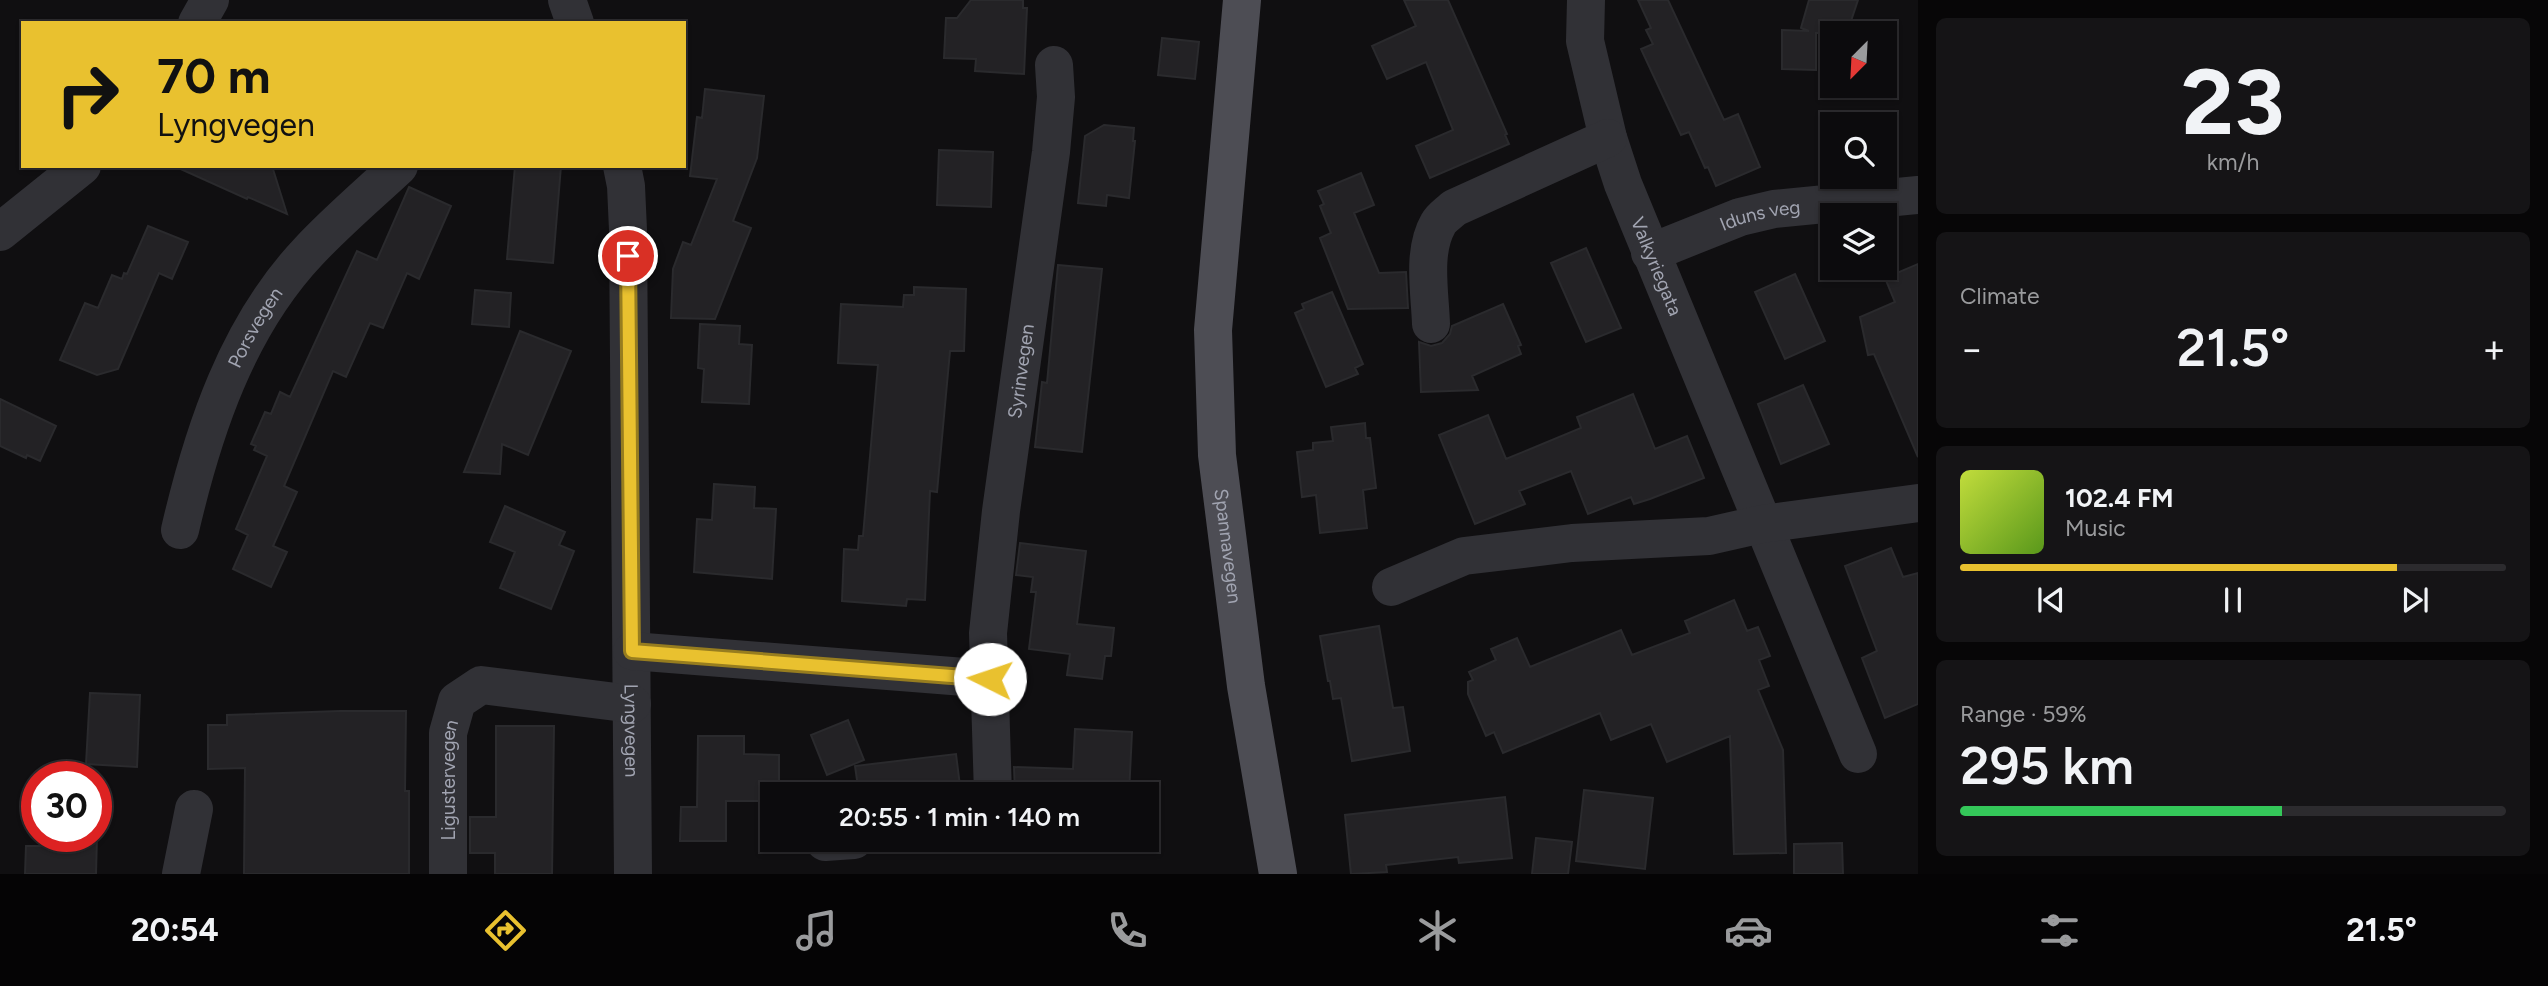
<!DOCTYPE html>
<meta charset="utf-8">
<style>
:root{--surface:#0c0b0d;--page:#151416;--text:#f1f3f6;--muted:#9a9b9d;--line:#2c2b2e;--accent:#e9c12f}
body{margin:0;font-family:Figtree,sans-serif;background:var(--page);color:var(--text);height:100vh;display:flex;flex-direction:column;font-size:26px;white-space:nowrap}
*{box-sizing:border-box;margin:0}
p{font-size:23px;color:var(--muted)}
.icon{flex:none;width:38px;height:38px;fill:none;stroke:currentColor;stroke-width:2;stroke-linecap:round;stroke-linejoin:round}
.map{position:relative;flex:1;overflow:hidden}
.side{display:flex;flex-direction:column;gap:18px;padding:18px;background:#070607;width:630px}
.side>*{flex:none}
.guide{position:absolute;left:21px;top:21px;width:665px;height:147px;border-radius:0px;box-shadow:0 2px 5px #0004,0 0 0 2px var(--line);background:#e9c12f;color:#111;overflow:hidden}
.needle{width:46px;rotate:204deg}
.buttons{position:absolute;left:1820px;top:21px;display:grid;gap:14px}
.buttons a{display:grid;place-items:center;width:77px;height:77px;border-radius:0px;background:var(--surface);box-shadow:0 2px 5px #0004,0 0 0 2px var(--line);font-size:35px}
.speed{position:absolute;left:21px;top:761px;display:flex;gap:14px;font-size:35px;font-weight:700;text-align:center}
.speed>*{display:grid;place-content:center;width:91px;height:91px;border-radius:50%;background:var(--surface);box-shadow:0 2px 5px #0004,0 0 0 2px var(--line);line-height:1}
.speed .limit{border:10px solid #d22;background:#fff;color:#111}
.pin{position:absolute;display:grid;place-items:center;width:60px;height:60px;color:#fff;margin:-30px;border:4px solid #fff;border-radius:50%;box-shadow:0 2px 7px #0007}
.me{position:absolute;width:77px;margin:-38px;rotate:274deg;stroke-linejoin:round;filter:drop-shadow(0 0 5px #0008)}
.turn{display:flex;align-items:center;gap:24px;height:147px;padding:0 21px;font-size:32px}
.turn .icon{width:91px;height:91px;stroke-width:2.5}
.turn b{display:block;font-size:49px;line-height:60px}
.big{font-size:52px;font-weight:600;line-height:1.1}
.side .tile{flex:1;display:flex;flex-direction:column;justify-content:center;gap:10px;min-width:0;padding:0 24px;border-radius:10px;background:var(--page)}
.side .dial{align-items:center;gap:0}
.dial b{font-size:91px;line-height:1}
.song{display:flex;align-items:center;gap:21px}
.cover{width:84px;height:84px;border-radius:10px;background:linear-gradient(135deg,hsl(70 70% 55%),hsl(90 70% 35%))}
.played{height:7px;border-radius:4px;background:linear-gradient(90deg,var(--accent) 80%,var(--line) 80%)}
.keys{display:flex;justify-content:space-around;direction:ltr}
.heat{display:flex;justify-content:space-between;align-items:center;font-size:38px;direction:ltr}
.charge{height:10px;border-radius:5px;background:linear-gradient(90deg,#34c759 59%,var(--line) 0)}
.trip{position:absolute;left:760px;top:782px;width:399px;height:70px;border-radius:0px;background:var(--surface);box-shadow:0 2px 5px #0004,0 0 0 2px var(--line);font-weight:600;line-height:70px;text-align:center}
.tab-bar{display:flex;height:112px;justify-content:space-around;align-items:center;background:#050405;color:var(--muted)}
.tab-bar .icon{width:49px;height:49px}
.tab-bar .selected{color:var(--accent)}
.tab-bar b{font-size:32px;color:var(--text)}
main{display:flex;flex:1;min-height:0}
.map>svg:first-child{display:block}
.building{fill:#232225;stroke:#2a2a2d;stroke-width:2}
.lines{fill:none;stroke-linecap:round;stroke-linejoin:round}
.minor{stroke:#313136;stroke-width:38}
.major{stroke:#4d4d54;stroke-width:38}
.route-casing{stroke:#977d1f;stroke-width:18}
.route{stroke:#e9c12f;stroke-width:12}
.labels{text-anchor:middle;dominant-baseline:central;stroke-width:7;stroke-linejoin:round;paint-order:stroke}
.street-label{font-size:19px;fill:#a1a4b1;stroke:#0b0b0c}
</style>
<main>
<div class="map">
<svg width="1918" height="874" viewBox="0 0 1918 874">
<rect width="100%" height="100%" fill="#100f11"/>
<path class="building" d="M 971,0 L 1023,0 L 1023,8 L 1027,8 L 1024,74 L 975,71 L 976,59 L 944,58 L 946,18 L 957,18 Z
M 1404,0 L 1448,0 L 1507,134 L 1505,135 L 1509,144 L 1430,178 L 1416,146 L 1453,130 L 1426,62 L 1387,79 L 1372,46 L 1416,26 Z
M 1638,0 L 1668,0 L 1724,120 L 1738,114 L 1760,167 L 1716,186 L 1708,167 L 1705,168 L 1689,132 L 1681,135 L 1641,49 L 1653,44 L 1646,30 L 1651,28 Z
M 1809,0 L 1858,0 L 1847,33 L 1816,33 L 1816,70 L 1782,69 L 1782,30 L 1809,31 L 1801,28 Z
M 1162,38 L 1199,42 L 1195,79 L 1158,75 Z
M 705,89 L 764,96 L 757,158 L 733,221 L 751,228 L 715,319 L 671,318 L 673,269 L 683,242 L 691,245 L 717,179 L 690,176 L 697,117 L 702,118 Z
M 1104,125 L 1134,128 L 1133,141 L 1135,141 L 1129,198 L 1107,195 L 1106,206 L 1078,203 L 1085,136 Z
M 939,150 L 993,152 L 991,207 L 937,205 Z
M 174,166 L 272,166 L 287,214 L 248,197 L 247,199 Z
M 515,166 L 561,166 L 553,263 L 507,259 Z
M 1361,173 L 1374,205 L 1354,213 L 1379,273 L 1406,272 L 1408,308 L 1348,309 L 1320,238 L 1331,233 L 1320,206 L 1324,204 L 1318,191 Z
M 409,187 L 451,206 L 419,279 L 407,273 L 383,328 L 370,323 L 346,377 L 333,371 L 284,486 L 297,492 L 273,546 L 287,552 L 271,587 L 233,569 L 248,535 L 236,529 L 267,456 L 254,450 L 256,446 L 251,444 L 265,412 L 271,414 L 280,392 L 290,397 L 357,251 L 377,260 Z
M 148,226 L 188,242 L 172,279 L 159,273 L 118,369 L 97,375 L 60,360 L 85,303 L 98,308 L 112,275 L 122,279 L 124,273 L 127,274 Z
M 1586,248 L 1621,328 L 1586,342 L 1551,263 Z
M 1918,264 L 1918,457 L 1874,354 L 1868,355 L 1860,317 L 1895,302 L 1885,278 Z
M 1058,265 L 1102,269 L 1082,452 L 1035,447 L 1042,382 L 1047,383 Z
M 1795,274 L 1825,341 L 1785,359 L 1755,292 Z
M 914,287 L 966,289 L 964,351 L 950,351 L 937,492 L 930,491 L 925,600 L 907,599 L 906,606 L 842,601 L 844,549 L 858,550 L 859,536 L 863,536 L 878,365 L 838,363 L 841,304 L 903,307 L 904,295 L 914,295 Z
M 475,290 L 511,293 L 509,327 L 472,324 Z
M 1332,292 L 1363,364 L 1355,368 L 1358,374 L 1326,387 L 1295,313 L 1304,309 L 1302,304 Z
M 1503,304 L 1521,345 L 1518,346 L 1521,354 L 1472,376 L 1478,390 L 1421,392 L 1419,342 L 1431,346 L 1442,343 L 1450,334 L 1452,326 Z
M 700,324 L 740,326 L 739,344 L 752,345 L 749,404 L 702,402 L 704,369 L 698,368 Z
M 520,331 L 571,351 L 528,455 L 502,444 L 500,474 L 464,472 Z
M 1803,385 L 1829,444 L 1781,464 L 1758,404 Z
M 1633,394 L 1655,449 L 1687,436 L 1704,478 L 1650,499 L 1634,504 L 1631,497 L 1588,514 L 1571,471 L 1519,491 L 1525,504 L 1475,524 L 1439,435 L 1488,415 L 1506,459 L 1581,428 L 1577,417 Z
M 0,399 L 56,426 L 40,461 L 27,455 L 26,458 L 0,446 Z
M 1365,423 L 1366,438 L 1370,438 L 1376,488 L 1363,490 L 1367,528 L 1320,533 L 1316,495 L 1302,497 L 1297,452 L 1313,450 L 1313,443 L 1333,441 L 1331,427 Z
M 714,484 L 755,487 L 754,508 L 776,509 L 772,579 L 694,572 L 697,519 L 712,520 Z
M 505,506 L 565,532 L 559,545 L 574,551 L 551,609 L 500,588 L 515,552 L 490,542 Z
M 1020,543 L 1086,551 L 1077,624 L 1114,628 L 1111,656 L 1105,656 L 1102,679 L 1067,675 L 1070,654 L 1029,649 L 1036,592 L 1031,592 L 1033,577 L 1016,575 Z
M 1891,548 L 1903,577 L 1918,573 L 1918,704 L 1885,718 L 1862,658 L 1877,651 L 1845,566 Z
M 1734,600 L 1747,631 L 1758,627 L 1770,656 L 1759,660 L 1769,686 L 1758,690 L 1783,750 L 1786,853 L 1734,854 L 1730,736 L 1667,762 L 1651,724 L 1611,740 L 1600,713 L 1503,753 L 1494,732 L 1486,736 L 1468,694 L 1468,682 L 1473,680 L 1469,672 L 1496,660 L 1491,649 L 1517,638 L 1530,667 L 1621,630 L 1632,655 L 1690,633 L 1685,621 Z
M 1379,626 L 1393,708 L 1403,707 L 1410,751 L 1352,761 L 1341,698 L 1333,699 L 1330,681 L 1328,681 L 1320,636 Z
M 90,693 L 140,695 L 137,767 L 86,764 Z
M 340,711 L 406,711 L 405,791 L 409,791 L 409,874 L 244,874 L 245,768 L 208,769 L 208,725 L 227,725 L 227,715 Z
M 848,720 L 864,760 L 827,775 L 811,735 Z
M 496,726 L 554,726 L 552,874 L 495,874 L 495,853 L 470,853 L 470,817 L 496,817 Z
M 1075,729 L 1132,732 L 1129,794 L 1015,794 L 1014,767 L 1073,769 Z
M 698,736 L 744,736 L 744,754 L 779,755 L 779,794 L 772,794 L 772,801 L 726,801 L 726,841 L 680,841 L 681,807 L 697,807 Z
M 956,754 L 961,794 L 859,794 L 855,766 Z
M 1584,790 L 1653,798 L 1645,869 L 1576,861 Z
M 1505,797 L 1512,858 L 1459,863 L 1458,857 L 1386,865 L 1387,872 L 1351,874 L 1345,815 Z
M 45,836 L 97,836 L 96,874 L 25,874 L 26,846 L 45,846 Z
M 1536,838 L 1572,842 L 1568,874 L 1532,874 Z
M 1842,843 L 1843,874 L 1794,874 L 1794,844 Z"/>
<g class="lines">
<g class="minor">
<path d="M 567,0 L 575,23"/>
<path id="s1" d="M 1586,0 L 1585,41 L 1608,138 L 1623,184 L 1858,754"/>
<path d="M 197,23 L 210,0"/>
<path id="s2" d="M 622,166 L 626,186 L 628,230 L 633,874"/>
<path d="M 0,232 L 82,166"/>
<path id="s3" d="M 1650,253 L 1740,217 L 1774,209 L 1918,195"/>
<path d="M 1431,324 C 1430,293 1422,252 1438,224 C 1441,218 1449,213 1454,208 L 1608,138"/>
<path id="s4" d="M 180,530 C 203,431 237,327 309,251 C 337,221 369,194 399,166"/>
<path d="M 1391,587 L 1464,556 L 1572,543 L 1709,536 L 1762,524 L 1918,503"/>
<path d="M 632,651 L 990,679"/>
<path id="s5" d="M 993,794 L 988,633 L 1001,511 L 1051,152 L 1056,97 L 1054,65"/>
<path d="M 825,842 L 854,840"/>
<path d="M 181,874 L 194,809"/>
<path id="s6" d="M 448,874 L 448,733 L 457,701 L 481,685 L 632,704"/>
</g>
<path class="major" id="s7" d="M 1242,0 L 1213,330 L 1217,455 L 1246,686 L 1278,874"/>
</g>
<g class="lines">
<g class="route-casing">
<path id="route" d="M 628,256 L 632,651 L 990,679"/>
</g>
<use href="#route" class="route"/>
</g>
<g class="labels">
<g class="street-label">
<text stroke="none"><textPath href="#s3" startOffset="117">Iduns veg</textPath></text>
<text stroke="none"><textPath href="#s1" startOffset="278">Valkyriegata</textPath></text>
<text stroke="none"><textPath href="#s4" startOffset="217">Porsvegen</textPath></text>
<text stroke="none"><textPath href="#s5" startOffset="425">Syrinvegen</textPath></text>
<text stroke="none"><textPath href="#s7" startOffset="548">Spannavegen</textPath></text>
<text stroke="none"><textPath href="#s2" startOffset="565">Lyngvegen</textPath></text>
<text stroke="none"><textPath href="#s6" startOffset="94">Ligustervegen</textPath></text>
</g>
</g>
</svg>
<div class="buttons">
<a><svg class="needle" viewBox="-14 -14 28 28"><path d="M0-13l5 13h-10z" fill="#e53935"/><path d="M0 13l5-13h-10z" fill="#9a9b9d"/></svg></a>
<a><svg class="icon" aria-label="search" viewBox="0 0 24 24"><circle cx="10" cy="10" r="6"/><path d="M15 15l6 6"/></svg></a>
<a><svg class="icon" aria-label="layers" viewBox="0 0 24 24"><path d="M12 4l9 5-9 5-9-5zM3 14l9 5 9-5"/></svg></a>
</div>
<div class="speed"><div class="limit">30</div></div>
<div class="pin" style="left:628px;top:256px;background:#d93025"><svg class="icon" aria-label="arrive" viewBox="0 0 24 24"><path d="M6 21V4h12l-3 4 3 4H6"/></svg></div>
<svg class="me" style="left:990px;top:679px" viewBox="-20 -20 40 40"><circle r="19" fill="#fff"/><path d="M0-13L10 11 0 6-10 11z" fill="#e9c12f"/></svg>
<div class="trip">20:55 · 1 min · 140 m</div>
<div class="guide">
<div class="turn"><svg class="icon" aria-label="right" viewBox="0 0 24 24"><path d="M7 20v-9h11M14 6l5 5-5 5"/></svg><div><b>70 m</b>Lyngvegen</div></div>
</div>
</div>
<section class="side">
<div class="tile dial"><b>23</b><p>km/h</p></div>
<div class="tile"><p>Climate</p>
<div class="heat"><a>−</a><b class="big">21.5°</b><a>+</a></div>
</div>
<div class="tile">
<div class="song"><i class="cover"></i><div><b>102.4 FM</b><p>Music</p></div></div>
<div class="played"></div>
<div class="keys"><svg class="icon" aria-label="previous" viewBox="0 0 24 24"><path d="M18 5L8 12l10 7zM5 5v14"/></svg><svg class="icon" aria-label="pause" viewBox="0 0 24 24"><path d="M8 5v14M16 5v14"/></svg><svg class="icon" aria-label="next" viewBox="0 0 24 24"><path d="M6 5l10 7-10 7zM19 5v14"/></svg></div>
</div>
<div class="tile"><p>Range · 59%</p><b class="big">295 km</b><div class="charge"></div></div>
</section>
</main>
<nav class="tab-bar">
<b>20:54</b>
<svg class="icon selected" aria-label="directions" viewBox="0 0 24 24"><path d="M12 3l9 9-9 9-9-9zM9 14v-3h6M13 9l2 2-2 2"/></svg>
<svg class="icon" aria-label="music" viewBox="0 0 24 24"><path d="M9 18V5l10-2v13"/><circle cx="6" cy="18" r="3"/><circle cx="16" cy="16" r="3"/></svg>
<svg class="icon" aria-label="phone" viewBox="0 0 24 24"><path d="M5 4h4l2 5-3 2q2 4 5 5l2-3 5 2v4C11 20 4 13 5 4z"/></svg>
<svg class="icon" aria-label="climate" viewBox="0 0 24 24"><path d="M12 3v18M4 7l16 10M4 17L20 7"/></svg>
<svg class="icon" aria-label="car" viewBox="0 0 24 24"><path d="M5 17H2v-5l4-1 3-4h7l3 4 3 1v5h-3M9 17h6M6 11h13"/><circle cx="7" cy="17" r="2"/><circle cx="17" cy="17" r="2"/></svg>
<svg class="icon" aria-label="filters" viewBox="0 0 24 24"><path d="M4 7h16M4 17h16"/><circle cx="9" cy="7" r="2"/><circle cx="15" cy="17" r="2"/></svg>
<b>21.5°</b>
</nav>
